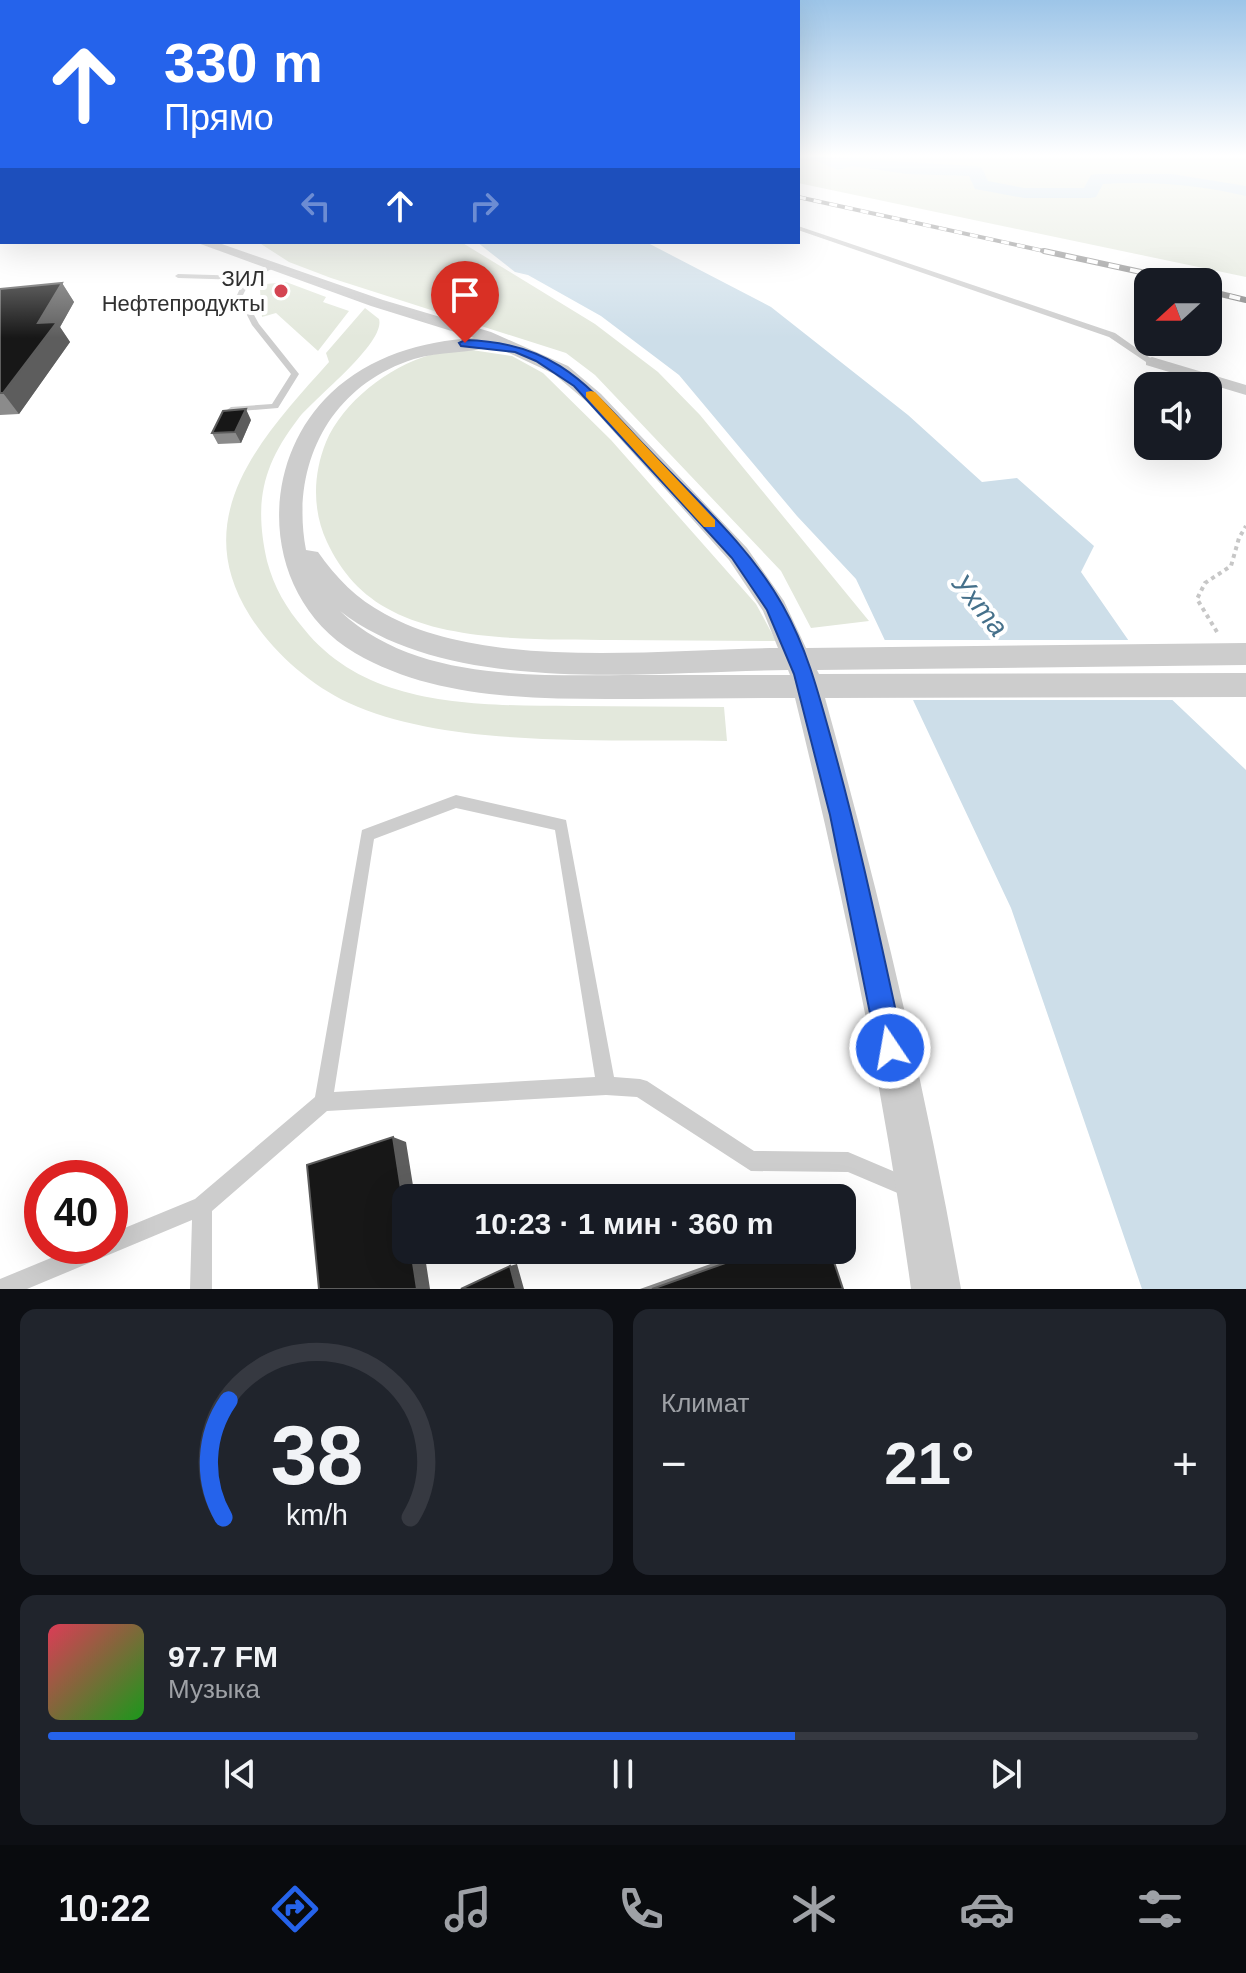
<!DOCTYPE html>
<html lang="ru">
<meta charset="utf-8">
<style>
:root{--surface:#171b24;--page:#20242c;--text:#f1f3f6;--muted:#9ea1a6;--line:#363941;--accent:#2563eb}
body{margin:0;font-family:Helvetica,sans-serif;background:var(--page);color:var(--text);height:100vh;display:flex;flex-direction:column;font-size:30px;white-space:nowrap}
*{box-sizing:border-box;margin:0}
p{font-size:26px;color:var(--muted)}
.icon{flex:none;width:44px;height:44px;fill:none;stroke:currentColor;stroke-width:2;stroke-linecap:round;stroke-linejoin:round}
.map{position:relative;height:1289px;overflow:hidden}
.side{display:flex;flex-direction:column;gap:20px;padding:20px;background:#0d0f14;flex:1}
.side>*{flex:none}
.hud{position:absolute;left:0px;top:0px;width:800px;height:244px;box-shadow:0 8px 32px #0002;background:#2563eb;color:#fff;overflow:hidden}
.needle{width:52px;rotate:249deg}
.buttons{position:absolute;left:1134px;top:268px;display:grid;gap:16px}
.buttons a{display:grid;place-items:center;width:88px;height:88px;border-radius:16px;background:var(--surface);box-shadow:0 8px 32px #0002;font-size:40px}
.speed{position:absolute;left:24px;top:1160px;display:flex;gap:16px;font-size:40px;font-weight:700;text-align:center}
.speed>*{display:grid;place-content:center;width:104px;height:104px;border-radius:50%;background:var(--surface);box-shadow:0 8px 32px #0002;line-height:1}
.speed .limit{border:12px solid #d22;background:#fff;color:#111}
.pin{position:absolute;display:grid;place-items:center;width:68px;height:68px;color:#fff;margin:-82px -34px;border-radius:50% 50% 50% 0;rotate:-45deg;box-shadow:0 0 8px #0007}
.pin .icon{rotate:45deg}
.me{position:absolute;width:88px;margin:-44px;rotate:348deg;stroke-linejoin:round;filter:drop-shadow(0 0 6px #0008)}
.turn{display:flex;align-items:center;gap:28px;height:168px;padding:0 32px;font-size:36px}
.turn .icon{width:104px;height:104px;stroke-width:2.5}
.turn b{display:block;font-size:56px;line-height:68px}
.lanes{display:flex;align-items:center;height:76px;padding:0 32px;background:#0003;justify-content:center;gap:40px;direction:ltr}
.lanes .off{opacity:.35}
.big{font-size:60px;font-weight:800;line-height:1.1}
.side .tile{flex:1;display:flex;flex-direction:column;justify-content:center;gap:12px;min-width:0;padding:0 28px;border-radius:16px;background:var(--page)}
.side .dial{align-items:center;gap:0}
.dial svg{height:208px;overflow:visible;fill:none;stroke:var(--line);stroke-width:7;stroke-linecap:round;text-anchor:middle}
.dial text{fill:var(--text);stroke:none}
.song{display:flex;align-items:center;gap:24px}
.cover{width:96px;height:96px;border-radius:12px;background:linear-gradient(135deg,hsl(350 70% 55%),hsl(120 70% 35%))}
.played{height:8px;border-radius:4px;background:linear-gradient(90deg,var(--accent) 65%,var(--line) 65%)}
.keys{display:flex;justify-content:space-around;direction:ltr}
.heat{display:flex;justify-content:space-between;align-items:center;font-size:44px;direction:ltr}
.side .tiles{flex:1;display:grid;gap:20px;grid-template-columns:1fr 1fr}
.tile:last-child{grid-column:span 2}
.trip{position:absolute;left:392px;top:1184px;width:464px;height:80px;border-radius:16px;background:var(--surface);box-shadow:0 8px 32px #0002;font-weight:800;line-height:80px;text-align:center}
.tabs{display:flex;height:128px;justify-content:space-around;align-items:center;background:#090b0e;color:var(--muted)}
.tabs .icon{width:56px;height:56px}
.tabs .on{color:var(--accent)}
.tabs b{font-size:36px;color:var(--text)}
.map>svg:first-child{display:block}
.green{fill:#e3e8dc}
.water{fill:#cddee9}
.pier{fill:#fff}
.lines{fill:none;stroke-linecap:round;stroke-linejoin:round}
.river{fill:#cddee9;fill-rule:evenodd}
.path{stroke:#c7c7c7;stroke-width:4;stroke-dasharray:4 4;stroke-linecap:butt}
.service{fill:#cdcdcd;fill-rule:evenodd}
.minor{fill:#cdcdcd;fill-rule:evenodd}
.tertiary{fill:#cdcdcd;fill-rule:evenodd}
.rail-far1-casing{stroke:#858585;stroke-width:4}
.rail-casing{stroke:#858585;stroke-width:6}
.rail-far1{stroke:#fff;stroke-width:3;stroke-dasharray:8;stroke-linecap:butt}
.rail{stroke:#fff;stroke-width:4;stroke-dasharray:11;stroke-linecap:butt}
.wall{fill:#8b8b8b}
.shaded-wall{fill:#5d5d5d}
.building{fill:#171717;stroke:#5d5d5d;stroke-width:2}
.route{fill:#2563eb;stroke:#184099;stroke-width:2}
.slow{fill:#f59e0b}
.poi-dot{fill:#d44451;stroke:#fff;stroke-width:3}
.labels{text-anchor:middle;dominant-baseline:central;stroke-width:8;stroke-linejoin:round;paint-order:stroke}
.far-poi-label{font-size:22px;fill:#303030;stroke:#fff;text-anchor:end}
.water-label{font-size:28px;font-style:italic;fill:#45708a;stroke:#fff}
</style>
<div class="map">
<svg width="1246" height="1289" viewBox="0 0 1246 1289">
<rect width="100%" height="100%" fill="#fff"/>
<path class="green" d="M 798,157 L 1246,157 L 1246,277 L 798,183 Z
M 258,242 L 461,242 L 595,324 L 658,372 L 700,415 L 869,621 L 811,628 L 781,571 L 595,375 L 566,353 L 331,278 L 289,262 Z
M 286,282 L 326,297 L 323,302 L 349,311 L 318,351 L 276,313 L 262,317 L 260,289 L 266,284 Z
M 365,308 L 379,319 C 386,343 313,399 298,419 C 262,466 254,503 267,561 C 274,587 286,608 304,629 C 368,709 480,705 573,706 C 623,706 674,707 724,707 L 727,741 C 615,738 451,750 349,703 C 310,685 273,652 250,616 C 186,515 264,435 329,362 L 326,353 Z
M 465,349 L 512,356 L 543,373 L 611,440 L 756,604 L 776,641 C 722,641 667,640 613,640 C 546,639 453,643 392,611 C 362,596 341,572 327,542 C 312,510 313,474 326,442 C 343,402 388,367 430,355 C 441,352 454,351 465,349 Z"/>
<path class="water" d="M 477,242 L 646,242 L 771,307 L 908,415 L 982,482 L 1017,478 L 1094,546 L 1081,572 L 1165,693 L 1246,770 L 1246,1289 L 1142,1289 L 1011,908 L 856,579 L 797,516 L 679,375 L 601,316 L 528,275 L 515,272 Z"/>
<path class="pier" d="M 881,640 L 1133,640 L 1178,700 L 909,700 Z"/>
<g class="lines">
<path class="river" d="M 807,157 C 863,157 919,164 976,166 L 982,168 L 988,181 L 1024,188 L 1084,188 L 1091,175 L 1097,174 L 1172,174 L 1246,186 L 1246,196 C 1199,185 1152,181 1103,184 L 1096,197 L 1090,198 L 1024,198 L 975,189 L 969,176 L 907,174 L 852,166 L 838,170 Z"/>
<path class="path" d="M 1217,632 L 1197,599 L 1205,583 L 1231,566 L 1239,538 L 1246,526"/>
<path class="service" d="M 798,226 L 1115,333 L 1156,362 L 1149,364 L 1109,337 L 798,230 Z
M 269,267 L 274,268 L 251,279 L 243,295 L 259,324 L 299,374 L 278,408 L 228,412 L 227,410 L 231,407 L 272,404 L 291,374 L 252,325 L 237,295 L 244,280 L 178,278 L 175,276 L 178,274 L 247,276 Z
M 456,795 L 566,820 L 614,1077 L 640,1079 L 647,1081 L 754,1151 L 848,1152 L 914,1180 L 917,1187 L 914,1194 L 907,1197 L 848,1172 L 751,1171 L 637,1097 L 606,1095 L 327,1111 L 212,1211 L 212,1289 L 190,1289 L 192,1220 L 27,1289 L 0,1289 L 0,1279 L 80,1246 L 110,1246 L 110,1234 L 195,1199 L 315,1097 L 362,830 ZM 456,808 L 555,830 L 595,1077 L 334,1092 L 374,839 Z"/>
<path class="minor" d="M 1152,357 L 1246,385 L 1246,395 L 1146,365 L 1146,359 Z"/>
<path class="tertiary" d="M 0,176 L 2,176 L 2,184 L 0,184 Z
M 195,242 L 216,242 L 383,300 L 491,332 L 568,366 L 601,394 L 747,548 L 784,601 L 806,648 L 1246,643 L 1246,665 L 817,670 L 819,674 L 1246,673 L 1246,697 L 825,698 C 879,892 926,1090 961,1289 L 911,1289 C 884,1091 843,893 795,698 C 743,698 691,699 638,699 C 545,699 439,702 355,653 C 262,598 255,465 331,393 C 370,356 422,341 474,338 L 371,306 ZM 494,346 L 554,374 L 587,402 L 729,560 L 763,611 L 778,648 C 663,649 488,671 385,614 C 357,599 336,578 318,552 L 306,550 C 290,466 329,386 414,359 C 440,351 468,354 494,346 ZM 340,611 C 452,698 653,671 788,670 L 790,675 C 739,675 688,675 637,675 C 539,675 416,683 340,611 Z"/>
<g class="rail-far1-casing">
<path id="rail-far1" d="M 798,197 L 1053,253"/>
</g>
<g class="rail-casing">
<path id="rail" d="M 1044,251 L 1187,282
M 1208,291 L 1246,300"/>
</g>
<use href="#rail-far1" class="rail-far1"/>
<use href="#rail" class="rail"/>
</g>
<path class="wall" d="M 62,283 L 74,302 L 60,327 L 70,342 L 19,414 L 0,415 L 0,289 Z
M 251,420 L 241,443 L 218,444 L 212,433 Z
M 750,1250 L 830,1250 L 843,1289 L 640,1289 Z"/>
<path class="shaded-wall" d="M 62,283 L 74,302 L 60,327 L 70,342 L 19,414 L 3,393 L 38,323 Z
M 246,409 L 251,420 L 241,443 L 235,432 Z
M 393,1137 L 406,1142 L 415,1198 L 406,1198 L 406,1221 Z
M 411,1250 L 424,1250 L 430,1289 L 417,1289 Z
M 517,1264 L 524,1289 L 516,1289 L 510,1266 Z"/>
<path class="building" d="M 62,283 L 38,323 L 57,322 L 3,393 L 0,393 L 0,289 Z
M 246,409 L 235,432 L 212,433 L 223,411 Z
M 393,1137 L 406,1221 L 406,1250 L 411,1250 L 417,1289 L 319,1289 L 307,1165 Z
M 762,1250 L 830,1250 L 843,1289 L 652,1289 Z
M 510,1266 L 516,1289 L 461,1289 Z"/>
<linearGradient id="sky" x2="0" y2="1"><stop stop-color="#9dc5e8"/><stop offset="0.46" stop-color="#fff"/><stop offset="1" stop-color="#fff" stop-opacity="0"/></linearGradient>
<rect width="1246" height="338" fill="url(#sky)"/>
<path class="route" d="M 465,340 C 555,342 587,385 645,446 C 692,496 749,545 783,606 C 809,652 821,703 835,753 C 862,851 882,949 904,1048 L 900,1057 L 890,1061 L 881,1057 L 877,1048 L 830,815 L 794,674 L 767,610 L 732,558 L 574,386 L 536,361 L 515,352 L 461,346 L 459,343 Z"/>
<path class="slow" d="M 591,391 L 595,392 L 715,520 L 715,527 L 704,527 L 586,397 L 586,392 Z"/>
<circle class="poi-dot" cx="281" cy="291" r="8"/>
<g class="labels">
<g class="far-poi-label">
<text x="265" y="278">ЗИЛ<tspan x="265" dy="25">Нефтепродукты</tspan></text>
</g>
<g class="water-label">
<text transform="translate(980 605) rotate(51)">Ухта</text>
</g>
</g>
</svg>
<div class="buttons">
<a><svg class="needle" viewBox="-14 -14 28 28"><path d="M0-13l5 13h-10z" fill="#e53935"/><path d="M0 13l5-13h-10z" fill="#9ea1a6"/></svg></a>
<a><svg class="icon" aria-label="sound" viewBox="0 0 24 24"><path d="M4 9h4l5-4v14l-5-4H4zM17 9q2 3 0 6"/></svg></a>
</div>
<div class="speed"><div class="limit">40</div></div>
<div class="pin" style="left:465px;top:343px;background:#d93025"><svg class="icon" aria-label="arrive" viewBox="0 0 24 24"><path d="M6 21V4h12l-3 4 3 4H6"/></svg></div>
<svg class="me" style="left:890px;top:1048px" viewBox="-20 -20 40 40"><circle r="17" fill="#2563eb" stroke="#fff" stroke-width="3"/><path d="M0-11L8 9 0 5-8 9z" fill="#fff"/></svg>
<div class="trip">10:23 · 1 мин · 360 m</div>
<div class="hud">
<div class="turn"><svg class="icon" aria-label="ahead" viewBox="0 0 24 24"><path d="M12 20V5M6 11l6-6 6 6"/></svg><div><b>330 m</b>Прямо</div></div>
<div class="lanes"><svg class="icon off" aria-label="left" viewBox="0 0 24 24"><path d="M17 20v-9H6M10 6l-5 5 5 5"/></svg><svg class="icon" aria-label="ahead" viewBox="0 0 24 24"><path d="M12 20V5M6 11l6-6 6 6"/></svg><svg class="icon off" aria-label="right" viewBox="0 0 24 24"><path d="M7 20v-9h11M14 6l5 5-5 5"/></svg></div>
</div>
</div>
<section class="side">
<div class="tiles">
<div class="tile dial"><svg viewBox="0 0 100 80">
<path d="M14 69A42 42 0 1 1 86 69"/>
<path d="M14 69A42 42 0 0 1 16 24" stroke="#2563eb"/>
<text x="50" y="56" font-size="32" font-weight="700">38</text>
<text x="50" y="72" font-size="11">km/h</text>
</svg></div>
<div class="tile"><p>Климат</p>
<div class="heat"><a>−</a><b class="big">21°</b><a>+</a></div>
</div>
<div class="tile">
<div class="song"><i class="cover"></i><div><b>97.7 FM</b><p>Музыка</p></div></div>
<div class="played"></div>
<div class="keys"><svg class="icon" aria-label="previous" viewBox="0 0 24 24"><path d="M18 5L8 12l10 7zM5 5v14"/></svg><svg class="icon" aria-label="pause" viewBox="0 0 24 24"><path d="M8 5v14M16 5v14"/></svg><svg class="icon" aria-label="next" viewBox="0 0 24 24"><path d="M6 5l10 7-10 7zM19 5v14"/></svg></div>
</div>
</div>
</section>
<nav class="tabs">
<b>10:22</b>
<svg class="icon on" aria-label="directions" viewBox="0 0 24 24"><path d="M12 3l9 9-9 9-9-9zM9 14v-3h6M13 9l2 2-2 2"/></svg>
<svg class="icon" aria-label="music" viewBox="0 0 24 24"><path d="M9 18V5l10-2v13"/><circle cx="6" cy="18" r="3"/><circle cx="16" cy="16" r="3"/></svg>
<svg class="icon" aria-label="phone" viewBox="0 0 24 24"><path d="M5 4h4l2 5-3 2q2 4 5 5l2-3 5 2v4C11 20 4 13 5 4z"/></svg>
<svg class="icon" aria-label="climate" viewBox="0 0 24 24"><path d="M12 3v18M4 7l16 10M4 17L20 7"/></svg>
<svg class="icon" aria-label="car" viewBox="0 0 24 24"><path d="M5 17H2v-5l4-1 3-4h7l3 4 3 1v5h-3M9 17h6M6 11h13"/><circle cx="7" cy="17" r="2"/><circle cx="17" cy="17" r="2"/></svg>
<svg class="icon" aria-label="filters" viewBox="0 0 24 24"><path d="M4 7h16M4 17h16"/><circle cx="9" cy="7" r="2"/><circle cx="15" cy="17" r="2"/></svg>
</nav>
